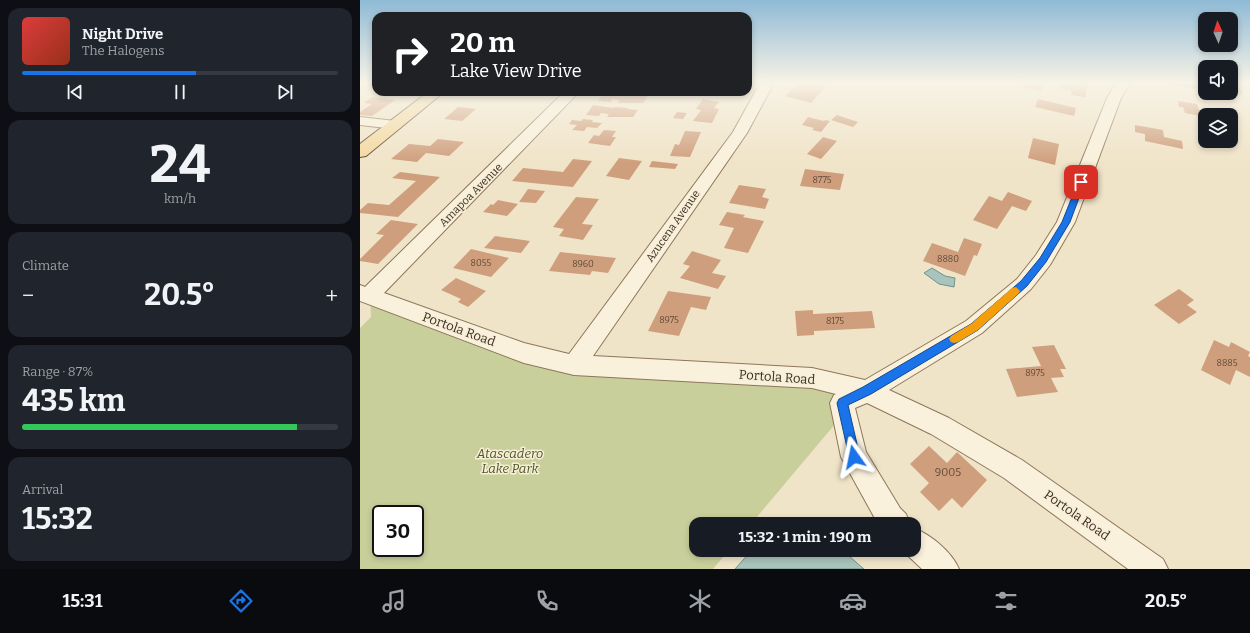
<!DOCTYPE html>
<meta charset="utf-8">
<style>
:root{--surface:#171b24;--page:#20242c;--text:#f1f3f6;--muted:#9ea1a6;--line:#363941;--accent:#1a73e8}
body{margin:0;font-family:Bitter,serif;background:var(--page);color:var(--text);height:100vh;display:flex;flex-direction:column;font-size:15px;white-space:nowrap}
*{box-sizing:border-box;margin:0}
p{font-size:13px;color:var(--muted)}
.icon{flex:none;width:22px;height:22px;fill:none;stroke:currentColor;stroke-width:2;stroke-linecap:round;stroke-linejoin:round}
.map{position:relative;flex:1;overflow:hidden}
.side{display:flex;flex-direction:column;gap:8px;padding:8px;background:#0d0f14;width:360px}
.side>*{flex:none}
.guide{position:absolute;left:12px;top:12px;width:380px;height:84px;border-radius:12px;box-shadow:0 2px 6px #0003;background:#202124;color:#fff;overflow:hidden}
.needle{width:26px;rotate:357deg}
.buttons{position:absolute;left:838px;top:12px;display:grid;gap:8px}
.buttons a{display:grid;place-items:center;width:40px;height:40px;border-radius:8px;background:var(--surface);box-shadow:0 2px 6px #0003;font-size:20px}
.speed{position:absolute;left:12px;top:505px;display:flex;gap:8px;font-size:20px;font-weight:700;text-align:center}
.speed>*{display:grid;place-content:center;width:52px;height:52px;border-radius:50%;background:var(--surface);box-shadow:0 2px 6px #0003;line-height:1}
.speed .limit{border:2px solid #111;border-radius:6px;background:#fff;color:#111}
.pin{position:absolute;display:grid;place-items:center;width:34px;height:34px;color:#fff;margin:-17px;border-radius:8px;box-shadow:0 2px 6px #0006}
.me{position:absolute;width:44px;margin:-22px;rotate:348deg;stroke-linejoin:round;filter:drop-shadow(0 0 3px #0008)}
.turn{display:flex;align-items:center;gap:14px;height:84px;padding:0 12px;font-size:18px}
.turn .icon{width:52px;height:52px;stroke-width:2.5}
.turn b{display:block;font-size:28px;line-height:34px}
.big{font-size:30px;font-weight:700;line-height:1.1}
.side .widget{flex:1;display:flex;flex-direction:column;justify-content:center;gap:6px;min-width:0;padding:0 14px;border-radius:12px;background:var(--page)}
.side .dial{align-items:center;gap:0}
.dial b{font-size:52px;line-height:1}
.song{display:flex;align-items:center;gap:12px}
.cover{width:48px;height:48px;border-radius:6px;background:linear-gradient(135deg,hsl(0 70% 55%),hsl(10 70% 35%))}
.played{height:4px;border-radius:2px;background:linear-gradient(90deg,var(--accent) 55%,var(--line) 55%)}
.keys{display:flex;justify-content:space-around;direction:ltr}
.heat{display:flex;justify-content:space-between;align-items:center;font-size:22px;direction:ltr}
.charge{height:6px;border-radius:3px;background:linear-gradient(90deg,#34c759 87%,var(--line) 0)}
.trip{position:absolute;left:329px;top:517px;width:232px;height:40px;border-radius:12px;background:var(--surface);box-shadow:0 2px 6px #0003;font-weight:700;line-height:40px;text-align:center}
.menu{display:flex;height:64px;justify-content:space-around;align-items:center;background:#090b0e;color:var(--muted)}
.menu .icon{width:28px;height:28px}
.menu .current{color:var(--accent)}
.menu b{font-size:18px;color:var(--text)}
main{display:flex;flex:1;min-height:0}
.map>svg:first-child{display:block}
.green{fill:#c9cf9b;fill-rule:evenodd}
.water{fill:#a9c4bc;stroke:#6f938a}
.building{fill:#cf9f7d}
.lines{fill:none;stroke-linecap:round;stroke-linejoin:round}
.minor-casing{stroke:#8d765c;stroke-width:2}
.major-casing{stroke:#5b4430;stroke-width:2}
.minor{fill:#faf1dc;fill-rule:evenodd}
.major{fill:#f3d9a0;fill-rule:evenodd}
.route{fill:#1a73e8;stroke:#114b97}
.slow{fill:#f59e0b}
.labels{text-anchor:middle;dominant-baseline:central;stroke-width:3;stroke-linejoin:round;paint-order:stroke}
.number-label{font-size:9px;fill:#624a37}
.street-label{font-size:11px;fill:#3d2e20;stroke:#f7eed8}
.near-number-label{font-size:11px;fill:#624a37}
.near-street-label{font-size:13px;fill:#3d2e20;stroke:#f7eed8}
.near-park-label{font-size:13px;font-style:italic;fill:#4d5a26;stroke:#f7eed8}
</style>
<main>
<section class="side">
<div class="widget">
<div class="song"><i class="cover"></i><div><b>Night Drive</b><p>The Halogens</p></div></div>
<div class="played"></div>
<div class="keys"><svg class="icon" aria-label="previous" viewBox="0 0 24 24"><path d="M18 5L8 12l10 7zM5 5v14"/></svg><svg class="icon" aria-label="pause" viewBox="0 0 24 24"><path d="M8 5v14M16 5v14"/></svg><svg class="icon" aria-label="next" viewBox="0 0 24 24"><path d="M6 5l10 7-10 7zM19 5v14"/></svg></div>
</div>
<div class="widget dial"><b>24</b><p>km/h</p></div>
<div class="widget"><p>Climate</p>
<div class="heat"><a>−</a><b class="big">20.5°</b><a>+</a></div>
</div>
<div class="widget"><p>Range · 87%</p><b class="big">435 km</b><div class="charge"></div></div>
<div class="widget"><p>Arrival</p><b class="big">15:32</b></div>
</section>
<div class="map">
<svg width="890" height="569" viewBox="0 0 890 569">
<rect width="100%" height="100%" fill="#f0e4c8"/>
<path class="green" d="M 10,296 L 217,368 L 502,392 L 391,524 L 336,524 L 336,550 L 369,550 L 353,569 L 0,569 L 0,328 L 11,317 ZM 21,514 L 55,514 L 55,548 L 21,548 Z"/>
<path class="water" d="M 572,268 L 585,276 L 595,278 L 594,287 L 579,284 L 564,273 Z
M 392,550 L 482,550 L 504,569 L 375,569 Z"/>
<path class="building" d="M 438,83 L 455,83 L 466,86 L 451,103 L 425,96 Z
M 663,83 L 683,86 L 681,91 L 662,87 Z
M 702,83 L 728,84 L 725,97 L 711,95 L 712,91 L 700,88 Z
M 810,83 L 837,83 L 838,89 L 810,84 Z
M 871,86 L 879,87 L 883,94 L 872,92 Z
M 244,92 L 257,93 L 256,94 L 278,94 L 278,96 L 288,96 L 283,103 L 258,103 L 260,100 L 252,99 L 251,102 L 238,101 Z
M 847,93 L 860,93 L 862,97 L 848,95 Z
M 12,97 L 35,100 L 12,116 L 0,115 L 0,112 L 12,104 L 4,103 Z
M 343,99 L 359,102 L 354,108 L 359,109 L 352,123 L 333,121 L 341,110 L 336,109 Z
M 678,99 L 716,108 L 714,116 L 675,107 Z
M 818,101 L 837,104 L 841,116 L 825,113 L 823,107 L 819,107 Z
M 233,105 L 253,108 L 254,107 L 268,108 L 267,109 L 278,110 L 273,117 L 247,117 L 249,114 L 241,113 L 239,116 L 226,115 Z
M 98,107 L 116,109 L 102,121 L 84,119 Z
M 317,112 L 327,113 L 323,119 L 313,118 Z
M 477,115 L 498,122 L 493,127 L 471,120 Z
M 448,117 L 464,121 L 465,120 L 470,121 L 461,132 L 452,130 L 454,128 L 442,125 Z
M 223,119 L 233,120 L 232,122 L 242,123 L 237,128 L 227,127 L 224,131 L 212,130 L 217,125 L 209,124 L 212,120 L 221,121 Z
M 775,125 L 803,130 L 804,137 L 822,141 L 823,149 L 785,141 L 785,134 L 775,132 Z
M 244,130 L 256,131 L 252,137 L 256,137 L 250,146 L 228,143 L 234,135 L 239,136 Z
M 325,131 L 341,132 L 330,157 L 310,156 L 315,144 L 319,145 Z
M 463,137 L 477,141 L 461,159 L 447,154 Z
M 673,138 L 699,144 L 695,165 L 668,158 Z
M 78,139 L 104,142 L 89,156 L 66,153 L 57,162 L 31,159 L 49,144 L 70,146 Z
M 259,158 L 282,161 L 269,180 L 246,176 Z
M 213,159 L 232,161 L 213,187 L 152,181 L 163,168 L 203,172 Z
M 292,161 L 318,164 L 315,169 L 289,167 Z
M 445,169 L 484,174 L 480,190 L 440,186 Z
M 40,172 L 80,177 L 38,217 L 0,213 L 0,210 L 8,203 L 29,205 L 56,181 L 32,178 Z
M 379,185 L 406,189 L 402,197 L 409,199 L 405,209 L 369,203 Z
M 168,189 L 185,191 L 176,203 L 159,202 Z
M 648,192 L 672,201 L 666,211 L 652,206 L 637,229 L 613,220 L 629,196 L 642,201 Z
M 216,197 L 239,199 L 222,224 L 233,225 L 223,240 L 199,236 L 204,229 L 193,227 Z
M 138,200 L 158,204 L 147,216 L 123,212 L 131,204 L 133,205 Z
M 367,212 L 385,215 L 383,217 L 404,221 L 388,253 L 364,248 L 374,228 L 359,225 Z
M 31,220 L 58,224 L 18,264 L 0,261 L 0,259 L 24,235 L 16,234 Z
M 135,236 L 170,241 L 161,253 L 124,248 Z
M 604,238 L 622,244 L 617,256 L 614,255 L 605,276 L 563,261 L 572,243 L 598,252 Z
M 111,249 L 149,258 L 131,277 L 93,268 Z
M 332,251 L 361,260 L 352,273 L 366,276 L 358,289 L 320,278 L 330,266 L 323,264 Z
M 200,252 L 256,258 L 248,273 L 232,271 L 230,275 L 189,271 Z
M 96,278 L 126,291 L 108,307 L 98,302 L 101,299 L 81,290 Z
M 819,289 L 834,300 L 827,305 L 837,312 L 819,324 L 794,305 Z
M 308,291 L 351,297 L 346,310 L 331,307 L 319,336 L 288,331 Z
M 453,310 L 453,314 L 512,311 L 515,328 L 454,331 L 454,335 L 437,336 L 435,311 Z
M 854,340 L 869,347 L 871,342 L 890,352 L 888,356 L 890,357 L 890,377 L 876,370 L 870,385 L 841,370 Z
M 694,345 L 706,369 L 700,369 L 704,377 L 691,378 L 698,392 L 657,397 L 646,369 L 681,366 L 672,347 Z
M 569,446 L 587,463 L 597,452 L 627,480 L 602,508 L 592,498 L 579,511 L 560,492 L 569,483 L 550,464 Z"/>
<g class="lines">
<g class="minor-casing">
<path id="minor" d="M 400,83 L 414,83 L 387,133 L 233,356 L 452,368 L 505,380 L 606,321 L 657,279 L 676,255 L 697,222 L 747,98 L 756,83 L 770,83 L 761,98 L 715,222 L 690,265 L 671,289 L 622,333 L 529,390 L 589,418 L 662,460 L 803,559 L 808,569 L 768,569 L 644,478 L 571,434 L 507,403 L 495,408 L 506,452 L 540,508 L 546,514 L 550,524 L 518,524 L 481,457 L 470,403 L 474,395 L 476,394 L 452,388 L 214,375 L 164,363 L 0,301 L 0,285 L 5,287 L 204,92 L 219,92 L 24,293 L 164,343 L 209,354 L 373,132 Z
M 0,117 L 35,121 L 40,122 L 42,125 L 40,128 L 35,129 L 0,125 Z
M 554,528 C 571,535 592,552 599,569 L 562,569 L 544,552 L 543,550 L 554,550 Z"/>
</g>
<g class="major-casing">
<path id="major" d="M 68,92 L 84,92 L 6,156 L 0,157 L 0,144 Z"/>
</g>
<use href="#minor" class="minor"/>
<use href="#major" class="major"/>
</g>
<linearGradient id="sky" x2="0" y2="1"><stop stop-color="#8fbad6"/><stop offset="0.51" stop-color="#f8f3e6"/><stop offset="1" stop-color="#f8f3e6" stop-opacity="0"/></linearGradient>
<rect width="890" height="163" fill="url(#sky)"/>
<path class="route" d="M 721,180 L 725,182 L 710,222 L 686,262 L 667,286 L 618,330 L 511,394 L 488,405 L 500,457 L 498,461 L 494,463 L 490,461 L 477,403 L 479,399 L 503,387 L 611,324 L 661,281 L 680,258 L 702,222 L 718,182 Z"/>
<path class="slow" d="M 656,287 L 660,291 L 659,293 L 618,330 L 598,342 L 594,343 L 591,342 L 589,339 L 591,336 L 611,324 L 652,288 Z"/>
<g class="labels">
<g class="number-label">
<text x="462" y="180">8775</text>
<text x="588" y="259">8880</text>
<text x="121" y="263">8055</text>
<text x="223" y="264">8960</text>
<text x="309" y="320">8975</text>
<text x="475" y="321">8175</text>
<text x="867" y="363">8885</text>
<text x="675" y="373">8975</text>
</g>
<g class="street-label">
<text transform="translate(111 195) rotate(-45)">Amapoa Avenue</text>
<text transform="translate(313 226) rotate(-55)">Azucena Avenue</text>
</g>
<g class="near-number-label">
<text x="588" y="472">9005</text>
</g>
<g class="near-street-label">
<text transform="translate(99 329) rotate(20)">Portola Road</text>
<text transform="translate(417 377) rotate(4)">Portola Road</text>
<text transform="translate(717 515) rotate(35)">Portola Road</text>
</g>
<g class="near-park-label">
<text x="150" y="453">Atascadero<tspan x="150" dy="15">Lake Park</tspan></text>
</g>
</g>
</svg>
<div class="buttons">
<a><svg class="needle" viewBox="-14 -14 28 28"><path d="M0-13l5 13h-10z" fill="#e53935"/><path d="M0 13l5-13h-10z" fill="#9ea1a6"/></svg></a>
<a><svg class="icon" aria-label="sound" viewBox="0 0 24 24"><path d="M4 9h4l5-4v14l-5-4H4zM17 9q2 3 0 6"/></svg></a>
<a><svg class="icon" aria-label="layers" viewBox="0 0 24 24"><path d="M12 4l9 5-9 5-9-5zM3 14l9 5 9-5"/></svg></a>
</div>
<div class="speed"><div class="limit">30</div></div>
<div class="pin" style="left:721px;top:182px;background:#d93025"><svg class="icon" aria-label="arrive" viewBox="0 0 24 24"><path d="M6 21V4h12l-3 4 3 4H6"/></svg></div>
<svg class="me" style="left:494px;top:457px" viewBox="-20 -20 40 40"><path d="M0-17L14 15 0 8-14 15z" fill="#1a73e8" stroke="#fff" stroke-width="4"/></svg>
<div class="trip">15:32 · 1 min · 190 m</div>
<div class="guide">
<div class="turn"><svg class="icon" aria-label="right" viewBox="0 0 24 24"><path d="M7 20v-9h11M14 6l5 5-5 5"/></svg><div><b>20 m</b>Lake View Drive</div></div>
</div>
</div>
</main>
<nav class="menu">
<b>15:31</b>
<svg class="icon current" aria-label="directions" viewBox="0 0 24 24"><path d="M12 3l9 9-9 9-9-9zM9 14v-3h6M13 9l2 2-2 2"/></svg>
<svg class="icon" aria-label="music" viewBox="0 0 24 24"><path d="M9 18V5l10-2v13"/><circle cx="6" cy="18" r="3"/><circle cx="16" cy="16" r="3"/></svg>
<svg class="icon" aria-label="phone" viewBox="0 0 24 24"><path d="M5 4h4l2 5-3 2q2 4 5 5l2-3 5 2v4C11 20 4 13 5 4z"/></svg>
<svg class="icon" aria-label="climate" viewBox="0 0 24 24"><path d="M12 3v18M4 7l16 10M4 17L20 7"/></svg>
<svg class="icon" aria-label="car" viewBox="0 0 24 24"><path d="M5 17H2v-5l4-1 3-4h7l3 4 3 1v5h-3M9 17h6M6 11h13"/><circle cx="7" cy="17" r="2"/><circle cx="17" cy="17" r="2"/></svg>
<svg class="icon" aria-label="filters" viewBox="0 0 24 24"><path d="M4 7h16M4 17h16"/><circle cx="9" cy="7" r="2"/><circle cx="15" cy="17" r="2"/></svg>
<b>20.5°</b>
</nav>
